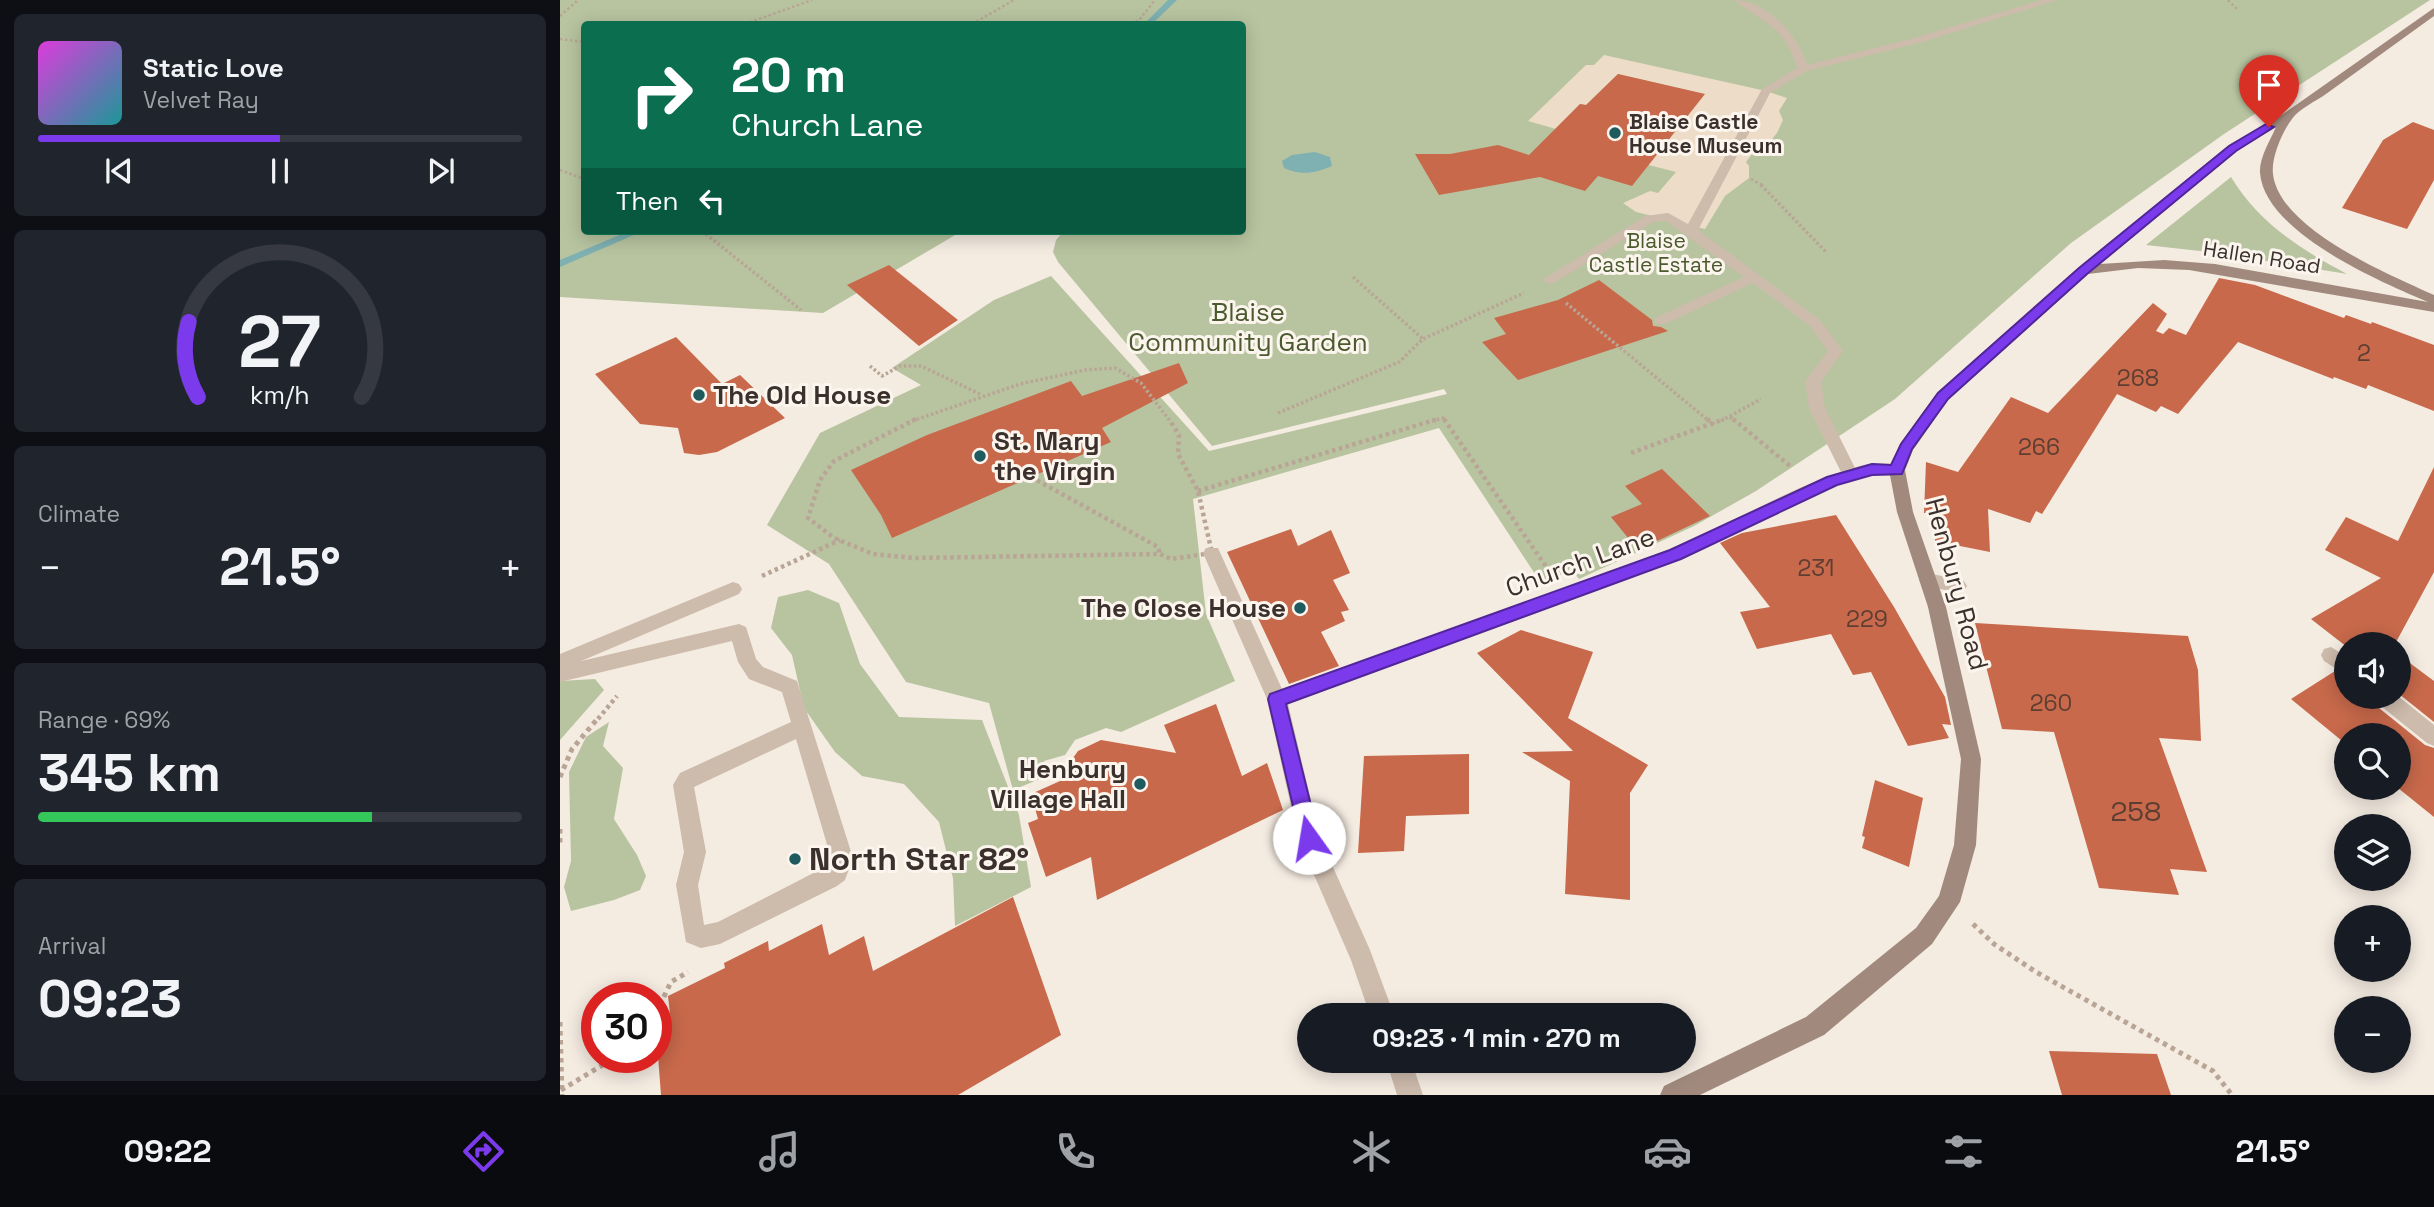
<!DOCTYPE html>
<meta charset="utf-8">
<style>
:root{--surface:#171b24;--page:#20242c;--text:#f1f3f6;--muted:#9ea1a6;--line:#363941;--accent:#7c3aed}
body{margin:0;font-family:"Space Grotesk",sans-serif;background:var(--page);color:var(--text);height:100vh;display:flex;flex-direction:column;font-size:26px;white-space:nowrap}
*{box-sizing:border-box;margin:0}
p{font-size:23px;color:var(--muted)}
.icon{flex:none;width:38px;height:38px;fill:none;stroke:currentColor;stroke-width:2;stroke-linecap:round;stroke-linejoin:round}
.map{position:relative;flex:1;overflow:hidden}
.panel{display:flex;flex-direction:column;gap:14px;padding:14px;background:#0d0f14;width:560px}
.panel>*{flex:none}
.top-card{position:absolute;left:21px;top:21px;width:665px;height:214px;border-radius:7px;box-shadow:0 4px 18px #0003;background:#0b6e4f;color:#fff;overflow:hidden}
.controls{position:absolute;left:1774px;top:632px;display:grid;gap:14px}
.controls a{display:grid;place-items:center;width:77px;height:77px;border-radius:50%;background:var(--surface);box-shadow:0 4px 18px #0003;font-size:35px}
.speed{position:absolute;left:21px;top:982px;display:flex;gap:14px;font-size:35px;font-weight:700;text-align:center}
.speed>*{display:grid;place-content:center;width:91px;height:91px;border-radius:50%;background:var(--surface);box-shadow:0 4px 18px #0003;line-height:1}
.speed .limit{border:10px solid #d22;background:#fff;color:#111}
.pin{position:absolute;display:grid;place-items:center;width:60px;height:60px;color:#fff;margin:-72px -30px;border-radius:50% 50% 50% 0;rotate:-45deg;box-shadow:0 0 7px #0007}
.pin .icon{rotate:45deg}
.me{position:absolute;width:77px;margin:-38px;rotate:347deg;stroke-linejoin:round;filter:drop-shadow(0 0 5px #0008)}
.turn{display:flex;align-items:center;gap:24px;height:147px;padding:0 35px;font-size:32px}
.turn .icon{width:91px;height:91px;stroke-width:2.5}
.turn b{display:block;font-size:49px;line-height:60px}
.then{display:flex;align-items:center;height:66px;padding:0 35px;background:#0003;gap:14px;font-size:26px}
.big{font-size:52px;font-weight:800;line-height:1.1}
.panel .card{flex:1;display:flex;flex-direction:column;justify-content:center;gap:10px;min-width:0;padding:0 24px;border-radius:10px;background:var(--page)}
.panel .dial{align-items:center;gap:0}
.dial svg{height:182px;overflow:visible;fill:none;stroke:var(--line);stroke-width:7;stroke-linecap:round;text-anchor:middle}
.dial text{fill:var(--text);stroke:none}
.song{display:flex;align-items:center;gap:21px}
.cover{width:84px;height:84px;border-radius:10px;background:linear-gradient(135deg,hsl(300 70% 55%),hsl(180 70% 35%))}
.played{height:7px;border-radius:4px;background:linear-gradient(90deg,var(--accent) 50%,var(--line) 50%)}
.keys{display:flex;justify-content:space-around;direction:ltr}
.heat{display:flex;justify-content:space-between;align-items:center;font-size:38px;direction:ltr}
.charge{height:10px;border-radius:5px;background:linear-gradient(90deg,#34c759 69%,var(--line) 0)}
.trip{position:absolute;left:737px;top:1003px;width:399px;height:70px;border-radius:35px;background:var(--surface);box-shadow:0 4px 18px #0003;font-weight:800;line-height:70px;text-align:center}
.tab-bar{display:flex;height:112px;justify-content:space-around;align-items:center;background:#090b0e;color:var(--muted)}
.tab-bar .icon{width:49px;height:49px}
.tab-bar .current{color:var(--accent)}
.tab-bar b{font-size:32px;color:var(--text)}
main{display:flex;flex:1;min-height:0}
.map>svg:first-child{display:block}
.green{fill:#b8c4a0}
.plaza{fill:#ecdcc8}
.water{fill:#7fb0b2}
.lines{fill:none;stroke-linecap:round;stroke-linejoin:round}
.stream{fill:#7fb0b2;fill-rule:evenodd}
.building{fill:#c8694b}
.path-far3{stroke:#b9a596;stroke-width:2.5;stroke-dasharray:2.5 2.5;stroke-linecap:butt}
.path-far2{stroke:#b9a596;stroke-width:3.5;stroke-dasharray:2.5 2.5;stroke-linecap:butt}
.path-far1{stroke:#b9a596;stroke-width:4.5;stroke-dasharray:3.5 3.5;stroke-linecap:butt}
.path{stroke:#b9a596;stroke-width:5;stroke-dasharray:4.5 4.5;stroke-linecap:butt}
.service{fill:#cdbbac;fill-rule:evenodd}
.minor{fill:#cdbbac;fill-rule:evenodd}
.secondary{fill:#a18a7d;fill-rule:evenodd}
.route{fill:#7c3aed;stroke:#51269a;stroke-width:2}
.poi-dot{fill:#1f5a5e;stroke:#fbf5ee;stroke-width:2.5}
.labels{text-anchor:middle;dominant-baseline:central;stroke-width:6;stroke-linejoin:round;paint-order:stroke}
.far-poi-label{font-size:21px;font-weight:bold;fill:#3b302b;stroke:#fbf5ee;text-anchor:start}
.far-park-label{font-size:21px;fill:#4a5a2e;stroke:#fbf5ee}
.far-street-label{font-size:21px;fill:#3b302b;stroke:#fbf5ee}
.number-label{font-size:23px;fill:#5e3e33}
.park-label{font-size:26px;fill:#4a5a2e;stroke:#fbf5ee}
.poi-label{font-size:26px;font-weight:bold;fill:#3b302b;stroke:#fbf5ee;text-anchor:start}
.street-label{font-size:26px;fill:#3b302b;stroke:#fbf5ee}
.near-number-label{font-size:28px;fill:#5e3e33}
.near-poi-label{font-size:32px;font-weight:bold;fill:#3b302b;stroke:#fbf5ee;text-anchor:start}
</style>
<main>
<section class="panel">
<div class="card">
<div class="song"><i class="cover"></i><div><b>Static Love</b><p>Velvet Ray</p></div></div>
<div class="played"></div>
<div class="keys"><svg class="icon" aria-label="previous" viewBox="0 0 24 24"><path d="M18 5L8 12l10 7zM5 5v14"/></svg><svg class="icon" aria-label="pause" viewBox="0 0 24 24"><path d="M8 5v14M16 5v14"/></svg><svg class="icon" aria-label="next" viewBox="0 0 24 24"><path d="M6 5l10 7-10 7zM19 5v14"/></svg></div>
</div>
<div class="card dial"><svg viewBox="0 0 100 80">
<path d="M14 69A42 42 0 1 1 86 69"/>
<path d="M14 69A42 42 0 0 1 10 36" stroke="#7c3aed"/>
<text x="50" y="56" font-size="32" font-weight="700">27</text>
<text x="50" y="72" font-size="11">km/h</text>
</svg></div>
<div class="card"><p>Climate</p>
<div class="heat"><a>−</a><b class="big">21.5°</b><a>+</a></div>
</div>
<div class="card"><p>Range · 69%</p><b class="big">345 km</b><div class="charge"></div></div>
<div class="card"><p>Arrival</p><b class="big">09:23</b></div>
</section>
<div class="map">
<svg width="1874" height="1095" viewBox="0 0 1874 1095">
<rect width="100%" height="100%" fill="#f4ebe1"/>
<path class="green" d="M 0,0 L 1870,0 L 1664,134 L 1511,243 L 1335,399 L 1196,491 L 1134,526 L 1019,579 L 1010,567 L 1008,572 L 981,583 L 879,428 L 633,499 L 646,614 L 675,681 L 561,732 L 546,728 L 515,740 L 505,755 L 484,761 L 487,776 L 453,790 L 429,703 L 346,682 L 269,564 L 207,525 L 260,433 L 361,385 L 332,368 L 434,300 L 491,276 L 649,451 L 887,394 L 884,389 L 652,446 L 498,262 L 493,252 L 496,240 L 504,231 L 682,231 L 682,24 L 24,24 L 24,231 L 402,231 L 263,313 L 0,297 Z
M 1671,177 C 1699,223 1740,249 1787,274 L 1658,253 L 1586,245 Z
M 248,590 L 279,603 L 300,664 L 339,717 L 422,720 L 459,815 L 471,887 L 395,926 L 393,878 L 379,822 L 344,784 L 302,776 L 275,752 L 244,708 L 232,655 L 211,628 L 218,597 Z
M 35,679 L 44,690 L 0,740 L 0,681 Z
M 49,722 L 43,746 L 63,768 L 54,819 L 77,855 L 86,876 L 80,890 L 54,900 L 11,911 L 4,887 L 11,861 L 9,772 L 26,737 Z"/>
<path class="plaza" d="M 1044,55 L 1206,91 L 1227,98 L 1219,111 L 1223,120 L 1217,133 L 1209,143 L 1195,150 L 1186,162 L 1189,166 L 1189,178 L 1165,196 L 1145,229 L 1076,212 L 1063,203 L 1090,191 L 1098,193 L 1116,172 L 1073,161 L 1101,127 L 1116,131 L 1144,94 L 1058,74 L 1026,105 L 1020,104 L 996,129 L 968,121 L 1026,65 L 1034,65 Z"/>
<path class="water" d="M 755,152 L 770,157 L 772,166 C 755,173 742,176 724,168 L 722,161 L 732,155 Z"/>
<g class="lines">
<path class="stream" d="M 608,0 L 617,0 L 592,24 L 584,24 Z
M 69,231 L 83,231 L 0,267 L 0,260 Z"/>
</g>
<path class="building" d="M 1058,74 L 1145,94 L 1072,186 L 1038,176 L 1025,191 L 980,177 L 879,195 L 855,154 L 890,154 L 938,145 L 969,155 L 1020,104 L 1026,105 Z
M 1853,122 L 1874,130 L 1874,180 L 1847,229 L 1782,208 L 1823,140 Z
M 329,265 L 398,320 L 359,346 L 287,285 Z
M 1659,278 L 1695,285 L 1784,318 L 1786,315 L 1811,324 L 1812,322 L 1874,345 L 1874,411 L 1808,385 L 1806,389 L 1774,377 L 1773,379 L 1678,342 L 1618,414 L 1601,406 L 1596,412 L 1557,394 L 1482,514 L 1476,511 L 1470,523 L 1428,509 L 1430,552 L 1375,541 L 1375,513 L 1364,513 L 1366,462 L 1398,472 L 1451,397 L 1488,413 L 1593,303 L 1607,314 L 1596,331 L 1603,334 L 1609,328 L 1626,335 Z
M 1039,280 L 1092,320 L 1093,326 L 1101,327 L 1108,331 L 958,380 L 922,342 L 946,334 L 934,318 L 998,300 Z
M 116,337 L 162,384 L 180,375 L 225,418 L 157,452 L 139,455 L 124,453 L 118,428 L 80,424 L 35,374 Z
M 619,363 L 628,383 L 542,428 L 551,442 L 332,538 L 321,515 L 291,470 L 367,435 L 511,381 L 522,396 Z
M 1874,467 L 1874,572 L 1835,644 L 1787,644 L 1787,647 L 1751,619 L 1821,578 L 1765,550 L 1786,517 L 1838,541 Z
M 1102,469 L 1150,516 L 1078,550 L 1051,517 L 1082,504 L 1065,486 Z
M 1276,515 L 1334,607 L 1385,697 L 1391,725 L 1382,724 L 1389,738 L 1348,746 L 1311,672 L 1293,675 L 1271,634 L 1197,649 L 1180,612 L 1210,607 L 1160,543 L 1182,533 Z
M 731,529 L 738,546 L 771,530 L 790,573 L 773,580 L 789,610 L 781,612 L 785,621 L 761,632 L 779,666 L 729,684 L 667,552 Z
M 1415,623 L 1628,636 L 1638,670 L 1641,741 L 1599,738 L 1647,872 L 1610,869 L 1619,895 L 1539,888 L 1494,732 L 1442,729 Z
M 961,630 L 1033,652 L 1008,718 L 1088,765 L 1070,793 L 1070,900 L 1005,894 L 1010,781 L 962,752 L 1013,751 L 917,653 Z
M 1839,655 L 1874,681 L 1874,722 L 1839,694 Z
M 1775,671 L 1787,678 L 1787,696 L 1811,696 L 1814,704 L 1865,745 L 1874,748 L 1874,817 L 1838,788 L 1839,735 L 1787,735 L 1787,745 L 1731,699 Z
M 656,704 L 682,776 L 707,763 L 723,810 L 537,900 L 531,857 L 486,877 L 468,823 L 478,819 L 471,794 L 509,777 L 508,765 L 518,751 L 541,740 L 616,753 L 604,725 Z
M 909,754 L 909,814 L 846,816 L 844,851 L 798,853 L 804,756 Z
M 1315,780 L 1363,798 L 1349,867 L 1302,848 L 1305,837 L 1302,836 Z
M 453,897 L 501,1035 L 398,1095 L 101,1095 L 96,1030 L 111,1023 L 108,996 L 165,968 L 164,963 L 208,941 L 209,951 L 262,924 L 269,955 L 304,936 L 313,971 Z
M 1489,1051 L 1597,1054 L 1611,1095 L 1502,1095 Z"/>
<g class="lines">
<path class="path-far3" d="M 1668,0 L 1677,9
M 0,16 L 18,0
M 185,24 L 252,0
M 412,24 L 454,0
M 571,24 L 579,20 L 595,0
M 0,39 L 24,42
M 0,170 L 24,179
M 1191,179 L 1204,186"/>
<path class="path-far2" d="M 1201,185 L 1267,253
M 142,231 L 241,310
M 793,277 L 863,339
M 1006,303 L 1149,421
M 310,366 L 322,376 L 340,366 L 361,366 L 422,395
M 718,413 L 839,362 L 863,339 L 964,293
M 1170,417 L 1175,421
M 352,421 L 460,384 L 525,370 L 555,368 L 581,383 L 610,421
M 872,421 L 883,418 L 885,421
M 1161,421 L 1201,399"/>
<path class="path-far1" d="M 356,419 L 274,461 L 260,480 L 248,518 L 274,538 L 313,554 L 354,558 L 600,554 L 611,559 L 652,553 L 638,491 L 618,454 L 619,435 L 609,419
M 884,419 L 987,568
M 1147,419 L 1154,425
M 1173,419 L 1230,466
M 1071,453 L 1164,419
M 471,477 L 598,547 L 600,554
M 638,491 L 878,419
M 202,576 L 280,540
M 38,719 L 57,696"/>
<path class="path" d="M 0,777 L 12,749 L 39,717
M 0,829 L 0,843
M 1413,924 L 1434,944 L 1476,972 L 1653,1071 L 1672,1095
M 96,1013 L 111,982 L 128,972
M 0,1022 L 2,1095
M 1,1090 L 56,1057"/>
<path class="service" d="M 1174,0 C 1207,0 1238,35 1247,65 L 1354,38 L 1482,0 L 1497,0 L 1362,42 L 1247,71 L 1210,93 L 1138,230 L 1260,320 L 1283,351 L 1261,382 L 1265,408 L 1298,474 L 1290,480 L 1282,474 L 1249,408 L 1245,381 L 1268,351 L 1250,326 L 1193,283 L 1105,324 L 1095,324 L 1095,318 L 1184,277 L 1106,221 L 1093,222 L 994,283 L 989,284 L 982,280 L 1085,216 L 1108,213 L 1128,224 L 1202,89 L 1237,68 C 1225,25 1203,24 1174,0 Z
M 1368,573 L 1404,581 L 1407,586 L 1404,591 L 1398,593 L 1362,585 L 1359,580 L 1362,575 Z
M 179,624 L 186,627 L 196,659 L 203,667 L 237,681 L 293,858 L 285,880 L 277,886 L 160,944 L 141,948 L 126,942 L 116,885 L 124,852 L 113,785 L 120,773 L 231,722 L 222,692 L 189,679 L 178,662 L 172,641 L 0,682 L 0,666 ZM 236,739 L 271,858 L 269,865 L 158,922 L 144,925 L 138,885 L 146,852 L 134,787 Z
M 1771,647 L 1787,657 L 1787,676 L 1764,661 L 1761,655 L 1764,649 Z
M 1813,696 L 1838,696 L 1874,725 L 1874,746 L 1867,743 L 1816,702 Z
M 749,828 L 757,831 L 760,838 L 757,845 L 730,861 L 722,858 L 719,851 L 722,844 Z"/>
<path class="minor" d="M 1312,463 L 1337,464 L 1345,470 L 1337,476 L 1312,475 L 1293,479 L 1260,492 L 1122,559 L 728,704 L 760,838 L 810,950 L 834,1015 L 810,1015 L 791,960 L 738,838 L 707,699 L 643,553 L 646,548 L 658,548 L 722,689 C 850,643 980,599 1107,550 C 1177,523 1239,480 1312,463 Z
M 173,582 L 179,584 L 182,589 L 179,594 L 0,670 L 0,654 Z
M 826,1060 L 851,1060 L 863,1095 L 837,1095 Z"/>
<path class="secondary" d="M 1874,8 L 1874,16 C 1838,42 1802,68 1766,94 C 1756,101 1739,109 1732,119 C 1722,132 1711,158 1713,174 C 1719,229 1830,275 1874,295 L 1874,312 L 1629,270 L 1578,268 L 1528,274 L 1388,400 L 1353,450 L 1345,470 L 1353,512 L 1386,607 L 1421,759 L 1416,845 L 1400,902 L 1372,944 L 1264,1035 L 1140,1095 L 1100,1095 L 1104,1086 L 1246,1017 L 1356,928 L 1379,896 L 1394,845 L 1401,759 L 1368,607 L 1337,512 L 1329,470 L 1340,444 L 1378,392 L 1518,268 L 1669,145 L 1723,114 ZM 1716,127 C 1710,141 1699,158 1700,173 C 1705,233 1821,282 1868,302 L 1655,264 L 1604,260 L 1540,264 L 1677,151 Z"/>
</g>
<path class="route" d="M 1706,124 L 1714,127 L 1676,151 L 1527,274 L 1388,399 L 1352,449 L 1342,474 L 1312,475 L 1277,485 L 1121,559 L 726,704 L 759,838 L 756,845 L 749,847 L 742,845 L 708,699 L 710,694 L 1110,550 L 1267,477 L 1312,464 L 1331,465 L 1341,444 L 1378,393 L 1519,268 L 1669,146 Z"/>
<g class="poi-dot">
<circle cx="1055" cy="133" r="7"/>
<circle cx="139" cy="395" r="7"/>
<circle cx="420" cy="456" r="7"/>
<circle cx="740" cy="608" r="7"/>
<circle cx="580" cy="784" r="7"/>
<circle cx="235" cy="859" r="7"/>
</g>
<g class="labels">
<g class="far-poi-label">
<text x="1069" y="121">Blaise Castle<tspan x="1069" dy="24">House Museum</tspan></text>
</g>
<g class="far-park-label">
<text x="1096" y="240">Blaise<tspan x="1096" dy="24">Castle Estate</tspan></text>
</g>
<g class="far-street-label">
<text transform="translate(1702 257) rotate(9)">Hallen Road</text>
</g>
<g class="number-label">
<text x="1804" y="353">2</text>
<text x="1578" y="378">268</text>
<text x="1479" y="447">266</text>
<text x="1256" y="568">231</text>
<text x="1307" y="619">229</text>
<text x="1491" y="703">260</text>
</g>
<g class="park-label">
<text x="688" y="312">Blaise<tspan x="688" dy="30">Community Garden</tspan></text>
</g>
<g class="poi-label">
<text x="153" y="395">The Old House</text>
<text x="434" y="441">St. Mary<tspan x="434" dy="30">the Virgin</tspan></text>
<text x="726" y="608" text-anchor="end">The Close House</text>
<text x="566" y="769" text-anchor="end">Henbury<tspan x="566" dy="30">Village Hall</tspan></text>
</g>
<g class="street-label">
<text transform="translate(1020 562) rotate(-20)">Church Lane</text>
<text transform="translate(1397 584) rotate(75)">Henbury Road</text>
</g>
<g class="near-number-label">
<text x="1576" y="811">258</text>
</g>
<g class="near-poi-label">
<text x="249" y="859">North Star 82°</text>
</g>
</g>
</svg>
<div class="controls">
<a><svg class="icon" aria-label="sound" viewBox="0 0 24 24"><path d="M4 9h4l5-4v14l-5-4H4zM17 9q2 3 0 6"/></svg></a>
<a><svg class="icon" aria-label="search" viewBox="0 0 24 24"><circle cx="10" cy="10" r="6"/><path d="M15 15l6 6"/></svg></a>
<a><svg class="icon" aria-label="layers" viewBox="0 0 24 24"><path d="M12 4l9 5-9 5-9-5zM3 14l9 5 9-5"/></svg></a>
<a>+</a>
<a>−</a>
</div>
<div class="speed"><div class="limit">30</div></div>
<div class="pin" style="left:1709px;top:127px;background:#d93025"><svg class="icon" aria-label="arrive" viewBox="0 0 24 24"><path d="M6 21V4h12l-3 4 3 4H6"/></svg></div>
<svg class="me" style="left:749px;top:838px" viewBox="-20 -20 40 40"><circle r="19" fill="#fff"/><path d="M0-13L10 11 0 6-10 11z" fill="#7c3aed"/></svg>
<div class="trip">09:23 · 1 min · 270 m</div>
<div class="top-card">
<div class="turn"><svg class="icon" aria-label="right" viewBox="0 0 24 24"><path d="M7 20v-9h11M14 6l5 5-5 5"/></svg><div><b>20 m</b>Church Lane</div></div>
<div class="then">Then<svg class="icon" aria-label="left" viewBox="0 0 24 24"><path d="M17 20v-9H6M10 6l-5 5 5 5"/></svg></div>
</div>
</div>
</main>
<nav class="tab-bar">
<b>09:22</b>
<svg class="icon current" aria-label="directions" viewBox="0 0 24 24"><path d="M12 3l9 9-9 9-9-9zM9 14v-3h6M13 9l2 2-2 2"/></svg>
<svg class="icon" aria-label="music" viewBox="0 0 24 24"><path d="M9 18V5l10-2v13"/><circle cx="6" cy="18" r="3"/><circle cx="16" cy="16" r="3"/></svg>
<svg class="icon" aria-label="phone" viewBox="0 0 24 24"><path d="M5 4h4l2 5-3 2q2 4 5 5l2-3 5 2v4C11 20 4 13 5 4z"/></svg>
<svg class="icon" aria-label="climate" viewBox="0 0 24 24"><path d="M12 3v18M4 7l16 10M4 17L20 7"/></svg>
<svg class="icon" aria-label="car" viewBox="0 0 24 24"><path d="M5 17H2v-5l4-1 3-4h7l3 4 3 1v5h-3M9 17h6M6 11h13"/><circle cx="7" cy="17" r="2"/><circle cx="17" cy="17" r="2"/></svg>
<svg class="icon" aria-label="filters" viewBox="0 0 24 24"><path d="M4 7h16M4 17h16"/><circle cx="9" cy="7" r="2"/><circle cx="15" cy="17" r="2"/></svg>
<b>21.5°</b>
</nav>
